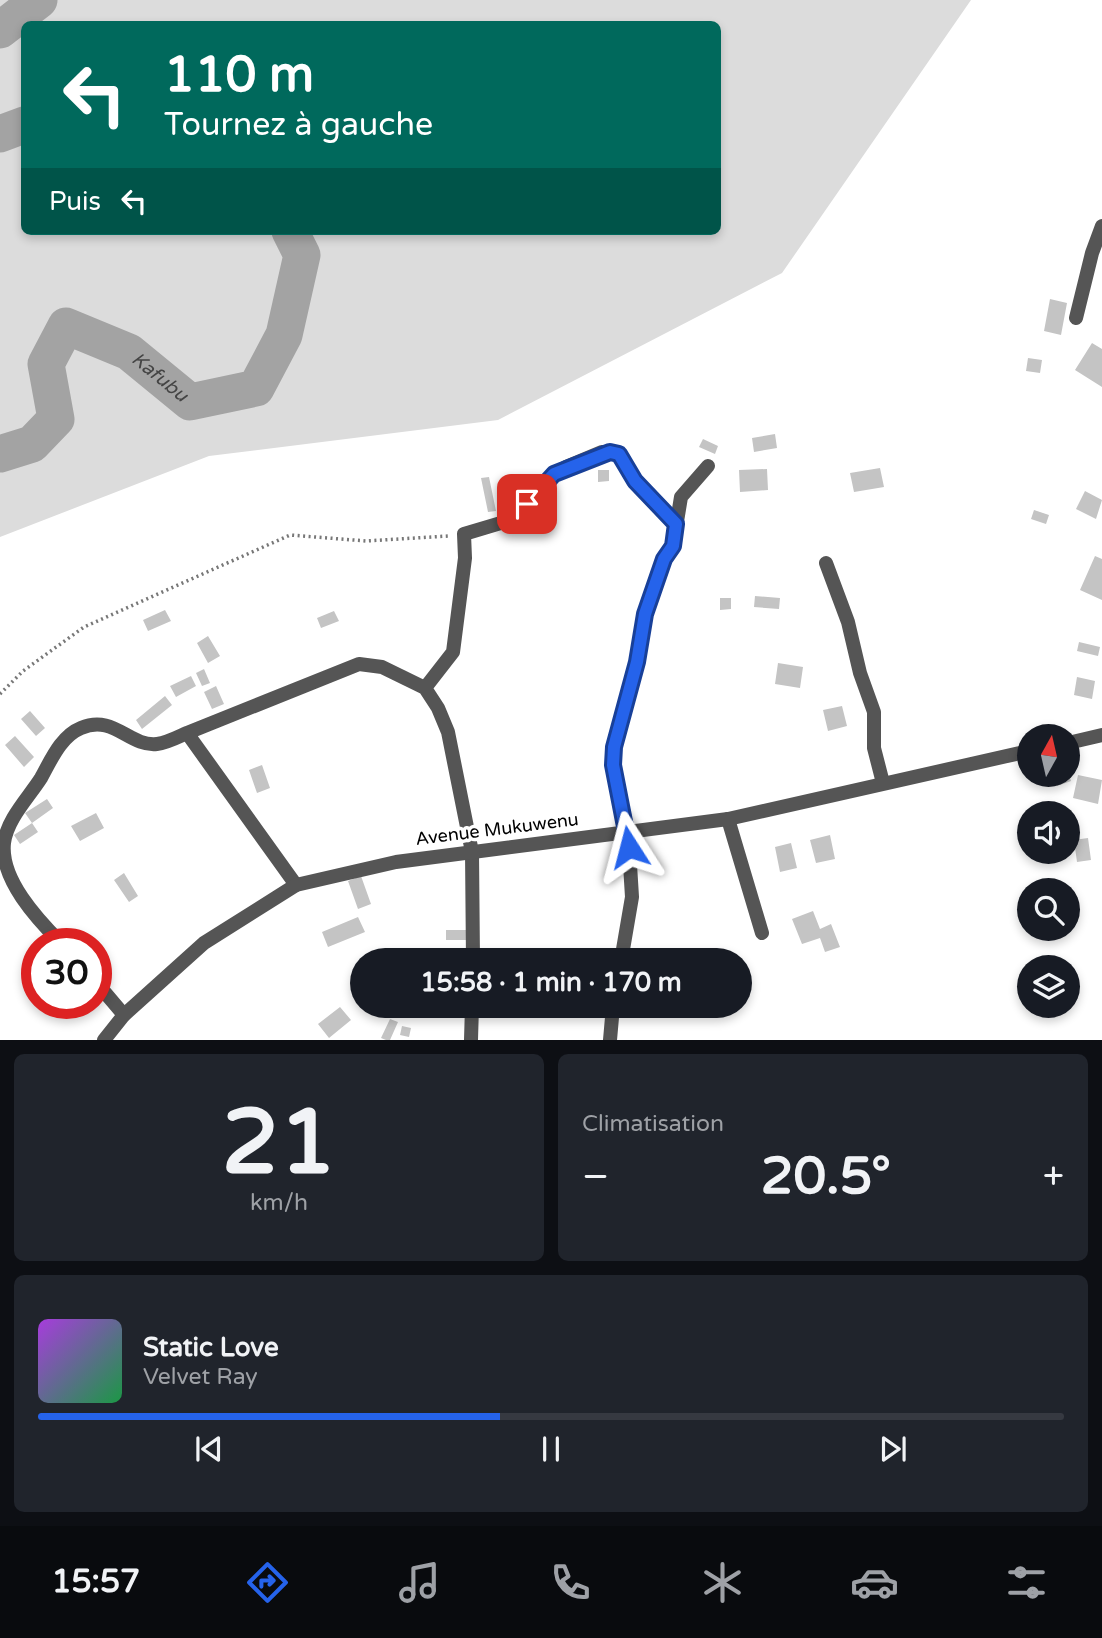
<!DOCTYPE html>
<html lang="fr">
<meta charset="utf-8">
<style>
:root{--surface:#171b24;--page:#20242c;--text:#f1f3f6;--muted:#9ea1a6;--line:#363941;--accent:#2563eb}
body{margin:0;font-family:"Varela Round",sans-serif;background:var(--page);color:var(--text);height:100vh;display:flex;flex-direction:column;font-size:26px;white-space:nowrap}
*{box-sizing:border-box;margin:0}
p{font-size:23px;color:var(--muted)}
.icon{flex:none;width:38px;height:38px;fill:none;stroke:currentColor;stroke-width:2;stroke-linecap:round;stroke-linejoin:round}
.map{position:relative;height:1040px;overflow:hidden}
.drawer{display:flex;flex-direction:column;gap:14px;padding:14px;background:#0d0f14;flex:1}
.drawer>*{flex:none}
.top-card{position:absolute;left:21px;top:21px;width:700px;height:214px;border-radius:10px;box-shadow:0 4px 10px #0003;background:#00695c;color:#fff;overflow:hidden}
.needle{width:46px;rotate:8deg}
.buttons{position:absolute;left:1017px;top:724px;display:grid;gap:14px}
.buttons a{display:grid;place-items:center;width:63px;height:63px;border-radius:50%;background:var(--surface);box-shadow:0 4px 10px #0003;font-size:35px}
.speed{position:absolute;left:21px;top:928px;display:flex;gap:14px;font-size:35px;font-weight:700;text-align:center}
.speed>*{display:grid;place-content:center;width:91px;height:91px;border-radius:50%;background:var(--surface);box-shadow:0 4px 10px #0003;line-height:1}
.speed .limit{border:10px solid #d22;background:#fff;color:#111}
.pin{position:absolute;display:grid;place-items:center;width:60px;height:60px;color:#fff;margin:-30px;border-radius:14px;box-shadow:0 4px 10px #0006}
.me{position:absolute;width:77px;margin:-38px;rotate:351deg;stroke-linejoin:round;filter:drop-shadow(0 0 5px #0008)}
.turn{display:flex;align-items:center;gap:24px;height:147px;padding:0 28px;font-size:32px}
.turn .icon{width:91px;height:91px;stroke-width:2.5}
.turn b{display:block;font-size:49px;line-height:60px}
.then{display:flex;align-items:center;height:66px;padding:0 28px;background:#0003;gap:14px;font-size:26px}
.big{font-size:52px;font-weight:700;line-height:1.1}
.drawer .widget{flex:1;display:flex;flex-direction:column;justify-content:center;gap:10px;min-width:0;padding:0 24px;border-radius:10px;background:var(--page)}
.drawer .dial{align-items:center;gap:0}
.dial b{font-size:91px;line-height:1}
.song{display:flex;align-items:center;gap:21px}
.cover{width:84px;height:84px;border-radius:10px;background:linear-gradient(135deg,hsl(280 70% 55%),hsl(140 70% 35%))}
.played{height:7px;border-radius:4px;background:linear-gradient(90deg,var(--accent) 45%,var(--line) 45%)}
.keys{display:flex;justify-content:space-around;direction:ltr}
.heat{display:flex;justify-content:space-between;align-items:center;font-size:38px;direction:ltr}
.drawer .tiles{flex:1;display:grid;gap:14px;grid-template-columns:1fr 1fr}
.widget:last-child{grid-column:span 2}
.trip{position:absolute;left:350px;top:948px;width:402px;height:70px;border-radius:35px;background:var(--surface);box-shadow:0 4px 10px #0003;font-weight:700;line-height:70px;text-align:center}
.menu{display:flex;height:112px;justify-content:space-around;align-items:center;background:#090b0e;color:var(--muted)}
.menu .icon{width:49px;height:49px}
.menu .on{color:var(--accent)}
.menu b{font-size:32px;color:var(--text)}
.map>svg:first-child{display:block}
.green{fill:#dcdcdc;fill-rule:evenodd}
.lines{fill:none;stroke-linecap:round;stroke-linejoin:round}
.river{stroke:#a3a3a3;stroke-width:37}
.building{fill:#c4c4c4}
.path{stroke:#777;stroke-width:3.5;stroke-dasharray:2 3.5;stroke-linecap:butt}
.minor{stroke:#555;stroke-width:14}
.tertiary{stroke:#555;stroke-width:14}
.route-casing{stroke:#184099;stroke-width:18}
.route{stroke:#2563eb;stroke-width:12}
.labels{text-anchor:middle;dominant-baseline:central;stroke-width:7;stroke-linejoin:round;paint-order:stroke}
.street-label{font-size:18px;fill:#000;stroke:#fff}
.water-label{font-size:19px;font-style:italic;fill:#444;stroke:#fff}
</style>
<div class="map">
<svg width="1102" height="1040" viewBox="0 0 1102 1040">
<rect width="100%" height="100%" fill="#fff"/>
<path class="green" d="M 0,0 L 971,0 L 782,273 L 498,420 L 209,456 L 0,537 ZM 24,24 L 718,24 L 718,231 L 24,231 Z"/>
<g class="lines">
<g class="river">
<path d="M 0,30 L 39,0"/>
<path d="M 0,134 L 24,125"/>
<path id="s1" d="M 0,454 L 32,444 L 56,419 L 46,364 L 66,326 L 129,352 L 190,402 L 256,388 L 284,335 L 302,255 L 290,231"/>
</g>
</g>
<path class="building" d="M 1050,299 L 1067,303 L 1061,335 L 1044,331 Z
M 1092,343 L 1102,349 L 1102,387 L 1075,370 Z
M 1028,358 L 1042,360 L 1040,373 L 1026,371 Z
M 775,434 L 777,448 L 754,452 L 752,438 Z
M 703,439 L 718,446 L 715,454 L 699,447 Z
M 880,468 L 884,487 L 854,492 L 850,473 Z
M 767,469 L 768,490 L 740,492 L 739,470 Z
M 598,470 L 609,470 L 609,481 L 598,482 Z
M 489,477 L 496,511 L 488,512 L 481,478 Z
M 1085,491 L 1102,500 L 1096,519 L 1076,509 Z
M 1034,510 L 1049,515 L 1046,524 L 1031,519 Z
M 1095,556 L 1102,559 L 1102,600 L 1080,590 Z
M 755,596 L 780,598 L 779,609 L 754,607 Z
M 720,598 L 731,598 L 731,609 L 720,610 Z
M 165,610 L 171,621 L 148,631 L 143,620 Z
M 334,611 L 339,621 L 321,628 L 317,618 Z
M 208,636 L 220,656 L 208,663 L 197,643 Z
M 1079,642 L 1100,647 L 1098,656 L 1077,651 Z
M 778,663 L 803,667 L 800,688 L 775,684 Z
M 204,669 L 210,683 L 202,686 L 196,673 Z
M 191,676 L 196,686 L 176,697 L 170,686 Z
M 1077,677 L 1095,681 L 1092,699 L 1074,695 Z
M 216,686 L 224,704 L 212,709 L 204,692 Z
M 165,696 L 172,705 L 142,729 L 136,720 Z
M 842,706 L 847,726 L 828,731 L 823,710 Z
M 30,711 L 45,728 L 36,736 L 21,719 Z
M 15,736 L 34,757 L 24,767 L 5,745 Z
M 262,765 L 270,788 L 257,793 L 249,770 Z
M 1062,775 L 1069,775 L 1071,781 L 1057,786 L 1054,778 Z
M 1078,775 L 1102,780 L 1098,804 L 1073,798 Z
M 47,799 L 53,808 L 32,823 L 25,813 Z
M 96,813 L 104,828 L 80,841 L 71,826 Z
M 32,823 L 38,832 L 20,844 L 14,835 Z
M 830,835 L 835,859 L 816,863 L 810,840 Z
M 1088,838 L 1091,860 L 1077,862 L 1074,840 Z
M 791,843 L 797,868 L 780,872 L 775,847 Z
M 124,873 L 138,896 L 129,902 L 114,880 Z
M 361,876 L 371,904 L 358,909 L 348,881 Z
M 813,911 L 820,929 L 831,924 L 840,947 L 825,952 L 820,938 L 802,944 L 792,919 Z
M 358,917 L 365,932 L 328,947 L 322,932 Z
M 446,930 L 468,930 L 468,940 L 446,940 Z
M 533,1006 L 543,1006 L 542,1018 L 532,1016 Z
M 340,1007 L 351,1020 L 329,1038 L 318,1024 Z
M 390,1019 L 398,1022 L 390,1040 L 386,1040 L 381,1038 Z
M 402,1026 L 411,1028 L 409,1037 L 400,1035 Z"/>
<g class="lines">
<path class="path" d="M 0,694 L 23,671 L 84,627 L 290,535 L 366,541 L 448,536"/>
<path class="minor" d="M 1076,318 L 1092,253 L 1102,226
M 826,563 L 848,622 L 860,673 L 874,712 L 874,748 L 883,783
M 425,688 L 453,652 L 465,558 L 464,534 L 514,519 L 554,474 L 566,467 L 602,452 L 619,454 L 635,481 L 676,524
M 187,733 L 359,664 L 382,667 L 425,688 L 438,708 L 448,732 L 472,852 L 473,961
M 728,819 L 762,933
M 61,943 C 37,919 0,879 4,843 C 7,819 29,797 41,778 C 51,760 61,736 81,728 C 114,714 129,747 157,744 C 167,743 178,737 187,733 L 296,885
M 621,961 L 632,897 L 628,832 L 613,765 L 614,747 L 637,661 L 645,615 L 664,559 L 673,546 L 681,497 L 708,466
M 96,982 L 124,1015
M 471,1040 L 472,1006
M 610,1040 L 613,1006"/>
<path class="tertiary" d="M 1068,743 L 1102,735
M 104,1040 L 124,1015 L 204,943 L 296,885 L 396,862 L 728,819 L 1029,751"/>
</g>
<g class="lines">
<g class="route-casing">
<path id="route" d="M 527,504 L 554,474 L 610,452 L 619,454 L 635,481 L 676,524 L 673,546 L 664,559 L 645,614 L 637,662 L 614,747 L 613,765 L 629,847"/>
</g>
<use href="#route" class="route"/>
</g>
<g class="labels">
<g class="street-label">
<text transform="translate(497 829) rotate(-7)">Avenue Mukuwenu</text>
</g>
<g class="water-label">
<text stroke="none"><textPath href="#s1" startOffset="275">Kafubu</textPath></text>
</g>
</g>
</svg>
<div class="buttons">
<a><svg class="needle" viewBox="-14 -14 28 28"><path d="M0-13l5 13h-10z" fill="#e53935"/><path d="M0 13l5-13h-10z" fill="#9ea1a6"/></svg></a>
<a><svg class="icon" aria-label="sound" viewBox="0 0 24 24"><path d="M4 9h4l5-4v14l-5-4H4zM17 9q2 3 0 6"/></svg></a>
<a><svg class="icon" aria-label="search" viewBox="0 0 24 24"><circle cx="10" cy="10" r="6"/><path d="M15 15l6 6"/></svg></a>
<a><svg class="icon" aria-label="layers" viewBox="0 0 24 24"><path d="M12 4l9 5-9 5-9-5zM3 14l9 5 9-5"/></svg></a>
</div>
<div class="speed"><div class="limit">30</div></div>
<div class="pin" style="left:527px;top:504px;background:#d93025"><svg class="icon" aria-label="arrive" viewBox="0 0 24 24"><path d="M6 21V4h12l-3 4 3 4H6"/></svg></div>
<svg class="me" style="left:629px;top:847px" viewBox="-20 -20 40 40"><path d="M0-17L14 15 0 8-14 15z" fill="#2563eb" stroke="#fff" stroke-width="4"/></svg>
<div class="trip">15:58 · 1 min · 170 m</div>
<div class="top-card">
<div class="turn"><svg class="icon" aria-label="left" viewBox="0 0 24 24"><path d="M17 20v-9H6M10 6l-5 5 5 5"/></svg><div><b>110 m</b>Tournez à gauche</div></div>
<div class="then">Puis<svg class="icon" aria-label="left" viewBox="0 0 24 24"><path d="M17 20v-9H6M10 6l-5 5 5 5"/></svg></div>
</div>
</div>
<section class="drawer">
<div class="tiles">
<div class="widget dial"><b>21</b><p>km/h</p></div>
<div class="widget"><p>Climatisation</p>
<div class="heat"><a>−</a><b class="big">20.5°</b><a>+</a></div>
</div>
<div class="widget">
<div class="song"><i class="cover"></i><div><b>Static Love</b><p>Velvet Ray</p></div></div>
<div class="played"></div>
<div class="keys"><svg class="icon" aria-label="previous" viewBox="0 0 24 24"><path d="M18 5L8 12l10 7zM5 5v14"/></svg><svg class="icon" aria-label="pause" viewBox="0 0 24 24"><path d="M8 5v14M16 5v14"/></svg><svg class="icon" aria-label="next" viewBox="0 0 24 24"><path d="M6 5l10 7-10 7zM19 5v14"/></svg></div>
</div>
</div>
</section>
<nav class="menu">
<b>15:57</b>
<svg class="icon on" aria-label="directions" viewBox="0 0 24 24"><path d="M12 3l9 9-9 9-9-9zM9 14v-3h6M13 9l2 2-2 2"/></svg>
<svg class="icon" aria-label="music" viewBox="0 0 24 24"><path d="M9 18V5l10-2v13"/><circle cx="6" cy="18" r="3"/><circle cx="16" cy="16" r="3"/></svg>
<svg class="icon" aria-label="phone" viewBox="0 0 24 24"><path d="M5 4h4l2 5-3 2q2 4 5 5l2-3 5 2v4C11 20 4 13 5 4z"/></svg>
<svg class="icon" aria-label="climate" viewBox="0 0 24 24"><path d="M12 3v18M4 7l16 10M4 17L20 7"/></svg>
<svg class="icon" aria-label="car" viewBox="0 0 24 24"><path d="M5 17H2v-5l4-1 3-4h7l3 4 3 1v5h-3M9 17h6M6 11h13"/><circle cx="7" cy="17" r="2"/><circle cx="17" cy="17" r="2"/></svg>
<svg class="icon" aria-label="filters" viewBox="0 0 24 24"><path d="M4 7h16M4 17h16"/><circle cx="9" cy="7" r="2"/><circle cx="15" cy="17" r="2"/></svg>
</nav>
